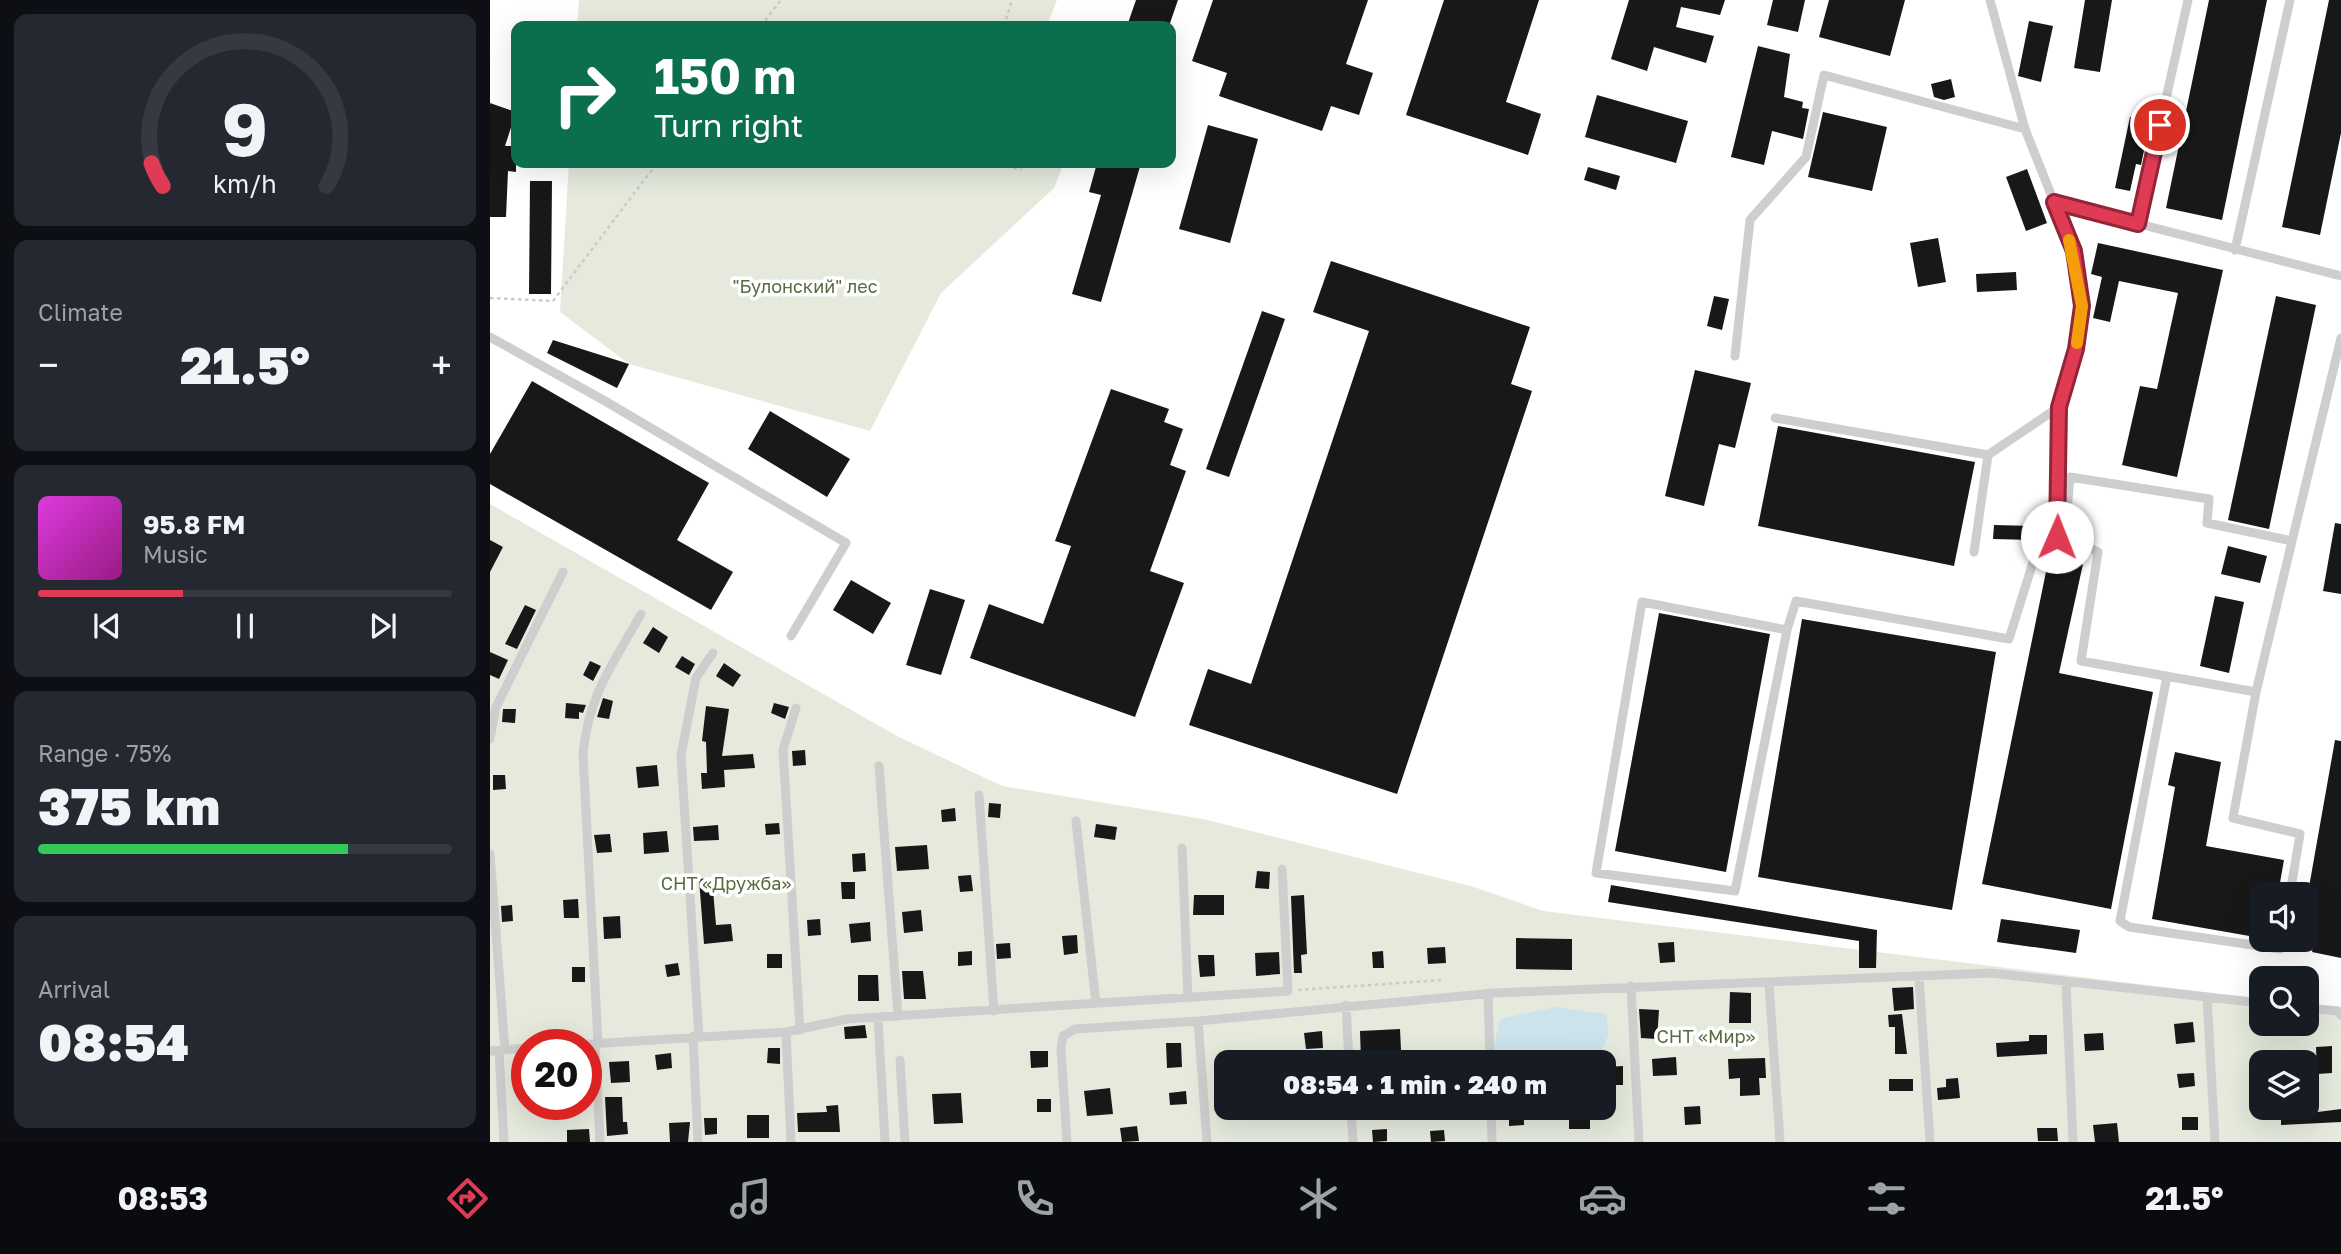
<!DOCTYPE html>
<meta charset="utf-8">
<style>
:root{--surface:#171b24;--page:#242831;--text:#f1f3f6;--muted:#9ea1a6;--line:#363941;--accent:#e03b55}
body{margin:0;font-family:"Golos Text",sans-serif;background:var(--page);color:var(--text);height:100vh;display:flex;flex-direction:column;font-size:26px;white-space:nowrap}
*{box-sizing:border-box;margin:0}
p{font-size:23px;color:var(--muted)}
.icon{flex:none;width:38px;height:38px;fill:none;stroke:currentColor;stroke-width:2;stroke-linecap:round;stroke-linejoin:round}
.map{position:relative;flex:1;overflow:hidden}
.side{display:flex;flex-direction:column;gap:14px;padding:14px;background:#0d0f14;width:490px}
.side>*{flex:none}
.guide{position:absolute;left:21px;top:21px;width:665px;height:147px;border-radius:14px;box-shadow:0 7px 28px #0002;background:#0b6e4f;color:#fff;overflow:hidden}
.buttons{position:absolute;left:1759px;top:882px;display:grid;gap:14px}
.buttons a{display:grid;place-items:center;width:70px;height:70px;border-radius:14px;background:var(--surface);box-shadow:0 7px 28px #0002;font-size:35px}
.speed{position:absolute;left:21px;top:1029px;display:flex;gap:14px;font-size:35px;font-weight:700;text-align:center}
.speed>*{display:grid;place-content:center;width:91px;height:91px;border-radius:50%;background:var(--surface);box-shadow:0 7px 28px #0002;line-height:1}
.speed .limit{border:10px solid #d22;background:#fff;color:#111}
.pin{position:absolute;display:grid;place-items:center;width:60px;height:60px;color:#fff;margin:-30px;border:4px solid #fff;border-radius:50%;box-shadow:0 2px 7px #0007}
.me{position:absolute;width:77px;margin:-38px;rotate:1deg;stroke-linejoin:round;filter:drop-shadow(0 0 5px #0008)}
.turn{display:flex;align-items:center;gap:24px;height:147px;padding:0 28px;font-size:32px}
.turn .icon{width:91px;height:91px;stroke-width:2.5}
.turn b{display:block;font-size:49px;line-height:60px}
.big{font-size:52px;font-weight:800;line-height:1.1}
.side .tile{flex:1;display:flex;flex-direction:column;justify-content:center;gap:10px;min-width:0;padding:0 24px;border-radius:14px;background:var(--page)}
.side .dial{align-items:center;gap:0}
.dial svg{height:182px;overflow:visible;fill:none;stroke:var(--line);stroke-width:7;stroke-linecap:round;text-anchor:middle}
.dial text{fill:var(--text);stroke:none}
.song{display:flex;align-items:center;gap:21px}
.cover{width:84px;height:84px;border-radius:10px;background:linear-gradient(135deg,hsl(300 70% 55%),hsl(310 70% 35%))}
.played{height:7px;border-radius:4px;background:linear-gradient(90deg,var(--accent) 35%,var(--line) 35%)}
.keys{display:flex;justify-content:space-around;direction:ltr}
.heat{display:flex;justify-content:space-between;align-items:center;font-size:38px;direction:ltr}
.charge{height:10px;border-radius:5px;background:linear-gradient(90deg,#34c759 75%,var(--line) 0)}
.trip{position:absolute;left:724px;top:1050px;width:402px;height:70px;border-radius:14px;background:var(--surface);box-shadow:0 7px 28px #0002;font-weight:800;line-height:70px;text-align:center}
.tab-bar{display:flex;height:112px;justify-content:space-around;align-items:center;background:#090b0e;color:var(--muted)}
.tab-bar .icon{width:49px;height:49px}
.tab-bar .active{color:var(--accent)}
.tab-bar b{font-size:32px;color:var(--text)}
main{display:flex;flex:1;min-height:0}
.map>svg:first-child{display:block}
.green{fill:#e5eadd;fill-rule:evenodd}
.water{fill:#cde3ec}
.building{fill:#181818}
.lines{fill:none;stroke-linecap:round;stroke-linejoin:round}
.path{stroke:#cbcbcb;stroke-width:2.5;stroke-dasharray:3.5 3.5;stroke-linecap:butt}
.service{stroke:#cecece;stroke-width:9}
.route-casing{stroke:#922637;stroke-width:18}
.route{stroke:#e03b55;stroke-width:12}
.slow{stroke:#f59e0b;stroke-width:12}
.labels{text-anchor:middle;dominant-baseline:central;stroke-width:7;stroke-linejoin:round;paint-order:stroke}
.park-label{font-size:18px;fill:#586c3f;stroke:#fff}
</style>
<main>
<section class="side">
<div class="tile dial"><svg viewBox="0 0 100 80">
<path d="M14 69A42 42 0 1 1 86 69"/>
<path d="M14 69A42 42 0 0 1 9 59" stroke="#e03b55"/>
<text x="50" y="56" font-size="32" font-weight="700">9</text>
<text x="50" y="72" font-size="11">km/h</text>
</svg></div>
<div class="tile"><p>Climate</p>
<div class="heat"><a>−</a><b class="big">21.5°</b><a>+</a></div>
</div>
<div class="tile">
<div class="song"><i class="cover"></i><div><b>95.8 FM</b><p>Music</p></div></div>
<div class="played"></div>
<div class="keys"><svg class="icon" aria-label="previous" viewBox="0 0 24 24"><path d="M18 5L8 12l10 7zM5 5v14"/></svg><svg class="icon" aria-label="pause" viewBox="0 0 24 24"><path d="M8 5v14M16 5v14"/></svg><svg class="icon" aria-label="next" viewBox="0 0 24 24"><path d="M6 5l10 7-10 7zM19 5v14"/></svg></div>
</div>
<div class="tile"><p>Range · 75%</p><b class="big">375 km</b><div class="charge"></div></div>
<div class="tile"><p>Arrival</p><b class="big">08:54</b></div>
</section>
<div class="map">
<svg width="1851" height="1142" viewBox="0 0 1851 1142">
<rect width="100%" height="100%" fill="#fff"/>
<path class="green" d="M 89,0 L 567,0 L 557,26 L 87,26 Z
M 79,163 L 574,163 L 564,188 L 451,293 L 380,431 L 139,364 L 70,312 Z
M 0,504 L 407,736 L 512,786 L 713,819 L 984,887 L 1053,911 L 1771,999 L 1771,1024 L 1816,1024 L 1817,1005 L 1851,1009 L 1851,1142 L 0,1142 ZM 37,1045 L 96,1045 L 96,1104 L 37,1104 ZM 737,1062 L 1115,1062 L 1115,1108 L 737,1108 ZM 1771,1062 L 1816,1062 L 1816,1108 L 1771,1108 Z"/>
<path class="water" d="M 1065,1007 L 1116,1014 L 1119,1034 L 1111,1052 L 1078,1062 L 1010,1062 L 1003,1050 L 1010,1019 Z"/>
<path class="building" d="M 646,0 L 688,0 L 679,26 L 637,26 Z
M 723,0 L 878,0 L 856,64 L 883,73 L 869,115 L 841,106 L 832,131 L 729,96 L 737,73 L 702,61 Z
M 954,0 L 1049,0 L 1016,102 L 1051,114 L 1038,155 L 916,115 Z
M 1139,0 L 1235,0 L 1230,15 L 1191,7 L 1186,27 L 1224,36 L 1216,63 L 1164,47 L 1157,71 L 1121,59 Z
M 1283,0 L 1315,0 L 1308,32 L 1277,25 Z
M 1339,0 L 1415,0 L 1400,56 L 1329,37 Z
M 1595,0 L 1622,0 L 1610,72 L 1584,68 Z
M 1719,0 L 1777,0 L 1732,220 L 1676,208 Z
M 1839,0 L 1851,0 L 1851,133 L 1830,235 L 1792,227 Z
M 1539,21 L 1563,26 L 1551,82 L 1528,76 Z
M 1268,46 L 1300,54 L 1294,97 L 1313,102 L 1312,108 L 1319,109 L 1313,139 L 1282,131 L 1274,165 L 1241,157 Z
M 1461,79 L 1465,97 L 1454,100 L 1444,97 L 1441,84 Z
M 1107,95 L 1198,121 L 1186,163 L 1095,137 Z
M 0,103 L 26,112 L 15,146 L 26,146 L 26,172 L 18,171 L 16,217 L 0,217 Z
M 1333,112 L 1397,127 L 1382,191 L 1318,177 Z
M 1640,117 L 1660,121 L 1651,165 L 1646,164 L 1640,191 L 1625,188 Z
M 718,125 L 768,139 L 740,243 L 689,229 Z
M 607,163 L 651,163 L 611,302 L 582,294 L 611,195 L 599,192 Z
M 1098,167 L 1130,176 L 1126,190 L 1094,180 Z
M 1537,169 L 1557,223 L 1536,231 L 1516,177 Z
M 40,181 L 62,181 L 61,294 L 39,294 Z
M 1448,238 L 1456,282 L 1428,287 L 1420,243 Z
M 1608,243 L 1733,270 L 1687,477 L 1632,465 L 1650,386 L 1667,389 L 1688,293 L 1629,281 L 1620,322 L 1603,318 L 1612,277 L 1601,274 Z
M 841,261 L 1040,327 L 1021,384 L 1042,391 L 907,794 L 699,725 L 718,669 L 761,684 L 879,331 L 823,312 Z
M 1526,272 L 1527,290 L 1487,292 L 1486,274 Z
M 1224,296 L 1239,299 L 1232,330 L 1217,326 Z
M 1786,296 L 1826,305 L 1779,529 L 1738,520 Z
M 772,311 L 795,319 L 739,477 L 716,469 Z
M 63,340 L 139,364 L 127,388 L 57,353 Z
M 1205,370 L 1261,383 L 1245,448 L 1229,444 L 1214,506 L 1175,496 Z
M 42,381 L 219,483 L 187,540 L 243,572 L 221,610 L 0,484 L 0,454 Z
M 621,389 L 679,409 L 674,422 L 693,429 L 680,465 L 696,471 L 660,571 L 694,583 L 645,717 L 480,658 L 499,604 L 553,624 L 581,546 L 565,541 Z
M 280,411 L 360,459 L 337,497 L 258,449 Z
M 1288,426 L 1485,462 L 1464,566 L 1268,526 Z
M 1845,523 L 1851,524 L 1851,594 L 1833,591 Z
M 1504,525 L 1544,526 L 1544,536 L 1543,540 L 1503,539 Z
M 0,540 L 13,547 L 0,572 Z
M 1738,546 L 1777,556 L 1770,583 L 1731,574 Z
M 1559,557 L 1593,564 L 1569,673 L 1663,692 L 1621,909 L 1492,884 Z
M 361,580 L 401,603 L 383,634 L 343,610 Z
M 440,589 L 475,600 L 451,675 L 416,665 Z
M 1725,596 L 1754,602 L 1739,673 L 1710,666 Z
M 35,605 L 46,610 L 27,649 L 15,644 Z
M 1169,613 L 1280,634 L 1236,872 L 1125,851 Z
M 1312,619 L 1506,652 L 1462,910 L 1268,877 Z
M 163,627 L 178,637 L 169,653 L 153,643 Z
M 0,652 L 18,660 L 9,679 L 0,675 Z
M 192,656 L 205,664 L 199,675 L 185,667 Z
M 100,661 L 111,666 L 103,681 L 93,675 Z
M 234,663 L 251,675 L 243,687 L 226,676 Z
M 113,698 L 123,701 L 119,719 L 107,717 Z
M 76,703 L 96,705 L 93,713 L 89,712 L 89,719 L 75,718 Z
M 284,703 L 299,707 L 295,719 L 281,713 Z
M 216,706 L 239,709 L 232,756 L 263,754 L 265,768 L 234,770 L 235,787 L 212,789 L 211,773 L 217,773 L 216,742 L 212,741 Z
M 13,709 L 26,709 L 25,723 L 12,722 Z
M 1845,740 L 1851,741 L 1851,958 L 1822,952 L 1823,947 L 1816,946 L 1816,904 Z
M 315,750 L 316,765 L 303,766 L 302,751 Z
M 1685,752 L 1731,762 L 1716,846 L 1794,860 L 1788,894 L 1771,894 L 1771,938 L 1662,919 L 1685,787 L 1678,785 Z
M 167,765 L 169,786 L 148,788 L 146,767 Z
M 3,775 L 15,775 L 16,789 L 3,790 Z
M 499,803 L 511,804 L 510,818 L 498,817 Z
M 465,808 L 466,821 L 452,822 L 451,810 Z
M 289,823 L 290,834 L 276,835 L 275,824 Z
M 606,824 L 627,827 L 625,840 L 604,837 Z
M 228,825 L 229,840 L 204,841 L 203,827 Z
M 177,831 L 179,852 L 154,854 L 153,833 Z
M 120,834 L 122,852 L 107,853 L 104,835 Z
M 437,845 L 439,869 L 407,871 L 405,847 Z
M 375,853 L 376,871 L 363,872 L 362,854 Z
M 767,871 L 780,872 L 779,889 L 765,888 Z
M 481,875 L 483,891 L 470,892 L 468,876 Z
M 222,878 L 226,925 L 241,924 L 243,941 L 214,944 L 209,879 Z
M 351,882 L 365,882 L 365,899 L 352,899 Z
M 1121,885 L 1387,930 L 1386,968 L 1369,968 L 1369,941 L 1118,902 Z
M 704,895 L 734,895 L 734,915 L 703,915 Z
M 814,895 L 817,954 L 811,955 L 812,973 L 804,973 L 801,896 Z
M 88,899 L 89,918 L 74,918 L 73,900 Z
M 22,905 L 23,921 L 12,922 L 11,906 Z
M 431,910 L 433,931 L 414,933 L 412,912 Z
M 130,916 L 131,938 L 114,939 L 113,917 Z
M 330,919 L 331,935 L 318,936 L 317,920 Z
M 1511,919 L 1590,930 L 1586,953 L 1507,942 Z
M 380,922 L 381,941 L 361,943 L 359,924 Z
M 587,935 L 588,953 L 574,955 L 572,936 Z
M 1026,938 L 1082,939 L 1082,970 L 1026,969 Z
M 1184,942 L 1185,962 L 1170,963 L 1168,943 Z
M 520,943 L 521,958 L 507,959 L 506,944 Z
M 955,947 L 956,963 L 938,964 L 937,948 Z
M 482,951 L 482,965 L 468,966 L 468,952 Z
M 893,951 L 894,968 L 883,968 L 882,952 Z
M 789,952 L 790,974 L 766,976 L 765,953 Z
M 277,954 L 292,954 L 292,968 L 277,968 Z
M 708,955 L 724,955 L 725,976 L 710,977 Z
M 188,963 L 190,975 L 177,977 L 175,965 Z
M 82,967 L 95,967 L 95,982 L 82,982 Z
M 412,971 L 433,971 L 436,999 L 414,999 Z
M 368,975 L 388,975 L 389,1001 L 368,1001 Z
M 1423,987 L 1424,1009 L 1404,1011 L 1402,988 Z
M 1240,992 L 1261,993 L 1261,1023 L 1239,1023 Z
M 1149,1009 L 1169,1010 L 1167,1039 L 1151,1038 Z
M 1412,1014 L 1417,1054 L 1405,1054 L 1405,1027 L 1399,1027 L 1398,1015 Z
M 1703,1022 L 1705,1042 L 1686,1044 L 1684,1024 Z
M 375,1025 L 377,1038 L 355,1039 L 354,1027 Z
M 910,1029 L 911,1050 L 886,1052 L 887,1060 L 871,1061 L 870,1031 Z
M 832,1031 L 833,1048 L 816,1049 L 814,1033 Z
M 1613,1033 L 1614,1050 L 1595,1051 L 1594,1034 Z
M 1539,1035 L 1557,1035 L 1557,1054 L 1507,1057 L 1506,1043 L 1539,1041 Z
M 676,1043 L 691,1043 L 692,1067 L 677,1068 Z
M 1842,1046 L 1842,1073 L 1827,1074 L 1826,1047 Z
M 278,1048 L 290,1048 L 290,1064 L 277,1063 Z
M 540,1051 L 558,1051 L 558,1067 L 541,1068 Z
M 181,1053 L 182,1068 L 167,1070 L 165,1055 Z
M 1186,1057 L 1187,1075 L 1163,1076 L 1162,1059 Z
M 1275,1058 L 1276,1078 L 1269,1078 L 1270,1095 L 1250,1096 L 1250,1078 L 1239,1079 L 1238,1059 Z
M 139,1061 L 140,1082 L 121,1083 L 119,1062 Z
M 1133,1066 L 1133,1085 L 1115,1085 L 1115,1067 Z
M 1704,1073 L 1705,1086 L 1689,1088 L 1687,1074 Z
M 1468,1078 L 1470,1098 L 1448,1100 L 1447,1088 L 1456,1087 L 1456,1079 Z
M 1399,1079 L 1423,1079 L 1423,1091 L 1399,1091 Z
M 620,1088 L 623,1114 L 597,1116 L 594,1091 Z
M 696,1091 L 697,1104 L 680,1105 L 679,1093 Z
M 471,1093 L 473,1123 L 444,1124 L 442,1094 Z
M 115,1097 L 132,1097 L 133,1122 L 137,1122 L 138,1134 L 117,1136 Z
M 547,1099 L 561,1099 L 561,1112 L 547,1112 Z
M 348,1105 L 350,1132 L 308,1132 L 307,1113 L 337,1112 L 336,1106 Z
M 1210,1106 L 1211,1124 L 1195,1125 L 1194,1107 Z
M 1803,1108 L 1820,1108 L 1820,1113 L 1851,1109 L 1851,1122 L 1791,1125 L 1791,1116 L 1803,1115 Z
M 1079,1109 L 1100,1109 L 1100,1129 L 1079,1129 Z
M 1019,1110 L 1034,1110 L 1034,1125 L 1019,1126 Z
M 257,1115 L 279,1115 L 279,1138 L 257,1138 Z
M 1692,1117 L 1708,1117 L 1708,1130 L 1692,1130 Z
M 214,1118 L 227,1118 L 227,1134 L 215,1135 Z
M 200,1122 L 198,1142 L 180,1142 L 179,1123 Z
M 1627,1123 L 1629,1142 L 1605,1142 L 1603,1125 Z
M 647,1126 L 649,1141 L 632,1142 L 630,1128 Z
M 1547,1128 L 1567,1128 L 1568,1141 L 1548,1141 Z
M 99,1129 L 100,1142 L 77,1142 L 77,1130 Z
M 897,1129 L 897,1141 L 883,1142 L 882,1130 Z
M 954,1130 L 955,1141 L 941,1142 L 940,1131 Z"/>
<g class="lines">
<path class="path" d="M 271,26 L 291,0
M 514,26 L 522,0
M 503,163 L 532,170
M 0,298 L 63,301 L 167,163
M 808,990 L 952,980"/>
<path class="service" d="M 1500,0 L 1535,129
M 1648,224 L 1698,0
M 1745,250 L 1800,0
M 0,337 L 115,401 L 356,543 L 301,636
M 1245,356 L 1260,220 L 1316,157 L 1334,75 L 1535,129 L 1564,202 L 1851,276
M 1285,418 L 1498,455 L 1484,552
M 1498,455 L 1569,407 L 1586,349 L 1593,305 L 1584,251 L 1564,202
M 1567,537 L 1569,407
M 1802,541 L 1851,338
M 1297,630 L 1245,891 L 1106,873 L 1152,602 L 1297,630 L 1306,601 L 1519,639 L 1550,540 L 1575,535 L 1580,477 L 1719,499 L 1717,523 L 1802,541 L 1766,692 L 1591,661 L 1608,552 L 1575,535
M 1677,676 L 1630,921 L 1639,927 L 1790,949 L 1792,940
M 1766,692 L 1743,818 L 1810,834 L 1800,894
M 306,708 L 293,750 L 310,1030
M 0,739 L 6,707 L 73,572
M 389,766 L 408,1016
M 489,795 L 504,1011
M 586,821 L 606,1004
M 692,848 L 698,998
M 0,854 L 15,1050
M 1429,977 L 1440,1142
M 1576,983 L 1583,1142
M 1279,984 L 1290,1142
M 1141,986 L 1149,1142
M 998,993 L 1000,1062
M 1717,997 L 1725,1142
M 856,1005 L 859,1062
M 1816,1008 L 1848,1011 L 1851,1015
M 388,1018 L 395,1142
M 708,1021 L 717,1142
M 296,1032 L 301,1142
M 203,1036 L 208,1142
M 209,1037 L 191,755 L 206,678 L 223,653
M 108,1042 L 93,754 C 98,696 123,664 151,614
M 105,1043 L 110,1142
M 83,1045 L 296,1032 L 357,1019 L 798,991 L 792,869
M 0,1051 L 37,1048
M 9,1051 L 14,1142
M 410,1060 L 415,1142
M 861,1108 L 863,1142
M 1001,1108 L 1002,1142
M 577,1142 L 571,1049 L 573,1036 L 585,1029 L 708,1021 L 1004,993 L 1501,973 L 1771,1003"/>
</g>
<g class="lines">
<g class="route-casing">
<path id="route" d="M 1567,537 L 1569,407 L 1586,349 L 1592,306 L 1584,251 L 1564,202 L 1648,224 L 1670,125"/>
</g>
<use href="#route" class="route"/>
<path class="slow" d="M 1579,240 L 1592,306 L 1587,343"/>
</g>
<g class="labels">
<g class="park-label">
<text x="315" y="286">"Булонский" лес</text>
<text x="236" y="883">СНТ «Дружба»</text>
<text x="1216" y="1036">СНТ «Мир»</text>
</g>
</g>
</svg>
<div class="buttons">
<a><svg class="icon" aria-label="sound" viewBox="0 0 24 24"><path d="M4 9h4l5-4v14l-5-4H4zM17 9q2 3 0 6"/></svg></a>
<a><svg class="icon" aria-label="search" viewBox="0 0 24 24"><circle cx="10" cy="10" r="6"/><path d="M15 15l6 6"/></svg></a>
<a><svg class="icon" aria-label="layers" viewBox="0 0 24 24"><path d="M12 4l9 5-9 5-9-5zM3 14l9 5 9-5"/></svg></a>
</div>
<div class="speed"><div class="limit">20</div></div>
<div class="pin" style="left:1670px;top:125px;background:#d93025"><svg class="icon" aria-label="arrive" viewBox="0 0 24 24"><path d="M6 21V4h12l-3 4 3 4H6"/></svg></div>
<svg class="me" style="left:1567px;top:537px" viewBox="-20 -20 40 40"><circle r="19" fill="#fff"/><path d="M0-13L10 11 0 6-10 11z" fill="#e03b55"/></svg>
<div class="trip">08:54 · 1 min · 240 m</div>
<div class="guide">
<div class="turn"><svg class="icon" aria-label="right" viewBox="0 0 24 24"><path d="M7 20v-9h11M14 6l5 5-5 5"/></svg><div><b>150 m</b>Turn right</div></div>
</div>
</div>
</main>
<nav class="tab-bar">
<b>08:53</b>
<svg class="icon active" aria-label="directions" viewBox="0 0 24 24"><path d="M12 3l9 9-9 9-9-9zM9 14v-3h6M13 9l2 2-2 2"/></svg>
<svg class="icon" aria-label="music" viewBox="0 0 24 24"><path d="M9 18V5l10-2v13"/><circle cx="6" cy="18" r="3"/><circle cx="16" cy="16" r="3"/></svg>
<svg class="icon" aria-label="phone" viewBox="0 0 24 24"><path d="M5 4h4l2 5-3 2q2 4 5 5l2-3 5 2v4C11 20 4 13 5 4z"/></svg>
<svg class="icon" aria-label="climate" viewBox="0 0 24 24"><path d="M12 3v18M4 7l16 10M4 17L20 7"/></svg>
<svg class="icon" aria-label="car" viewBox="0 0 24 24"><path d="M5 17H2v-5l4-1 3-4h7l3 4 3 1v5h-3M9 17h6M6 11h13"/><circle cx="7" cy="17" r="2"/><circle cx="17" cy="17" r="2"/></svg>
<svg class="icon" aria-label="filters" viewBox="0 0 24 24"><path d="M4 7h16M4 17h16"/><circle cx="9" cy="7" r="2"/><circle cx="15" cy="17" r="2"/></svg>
<b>21.5°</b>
</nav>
